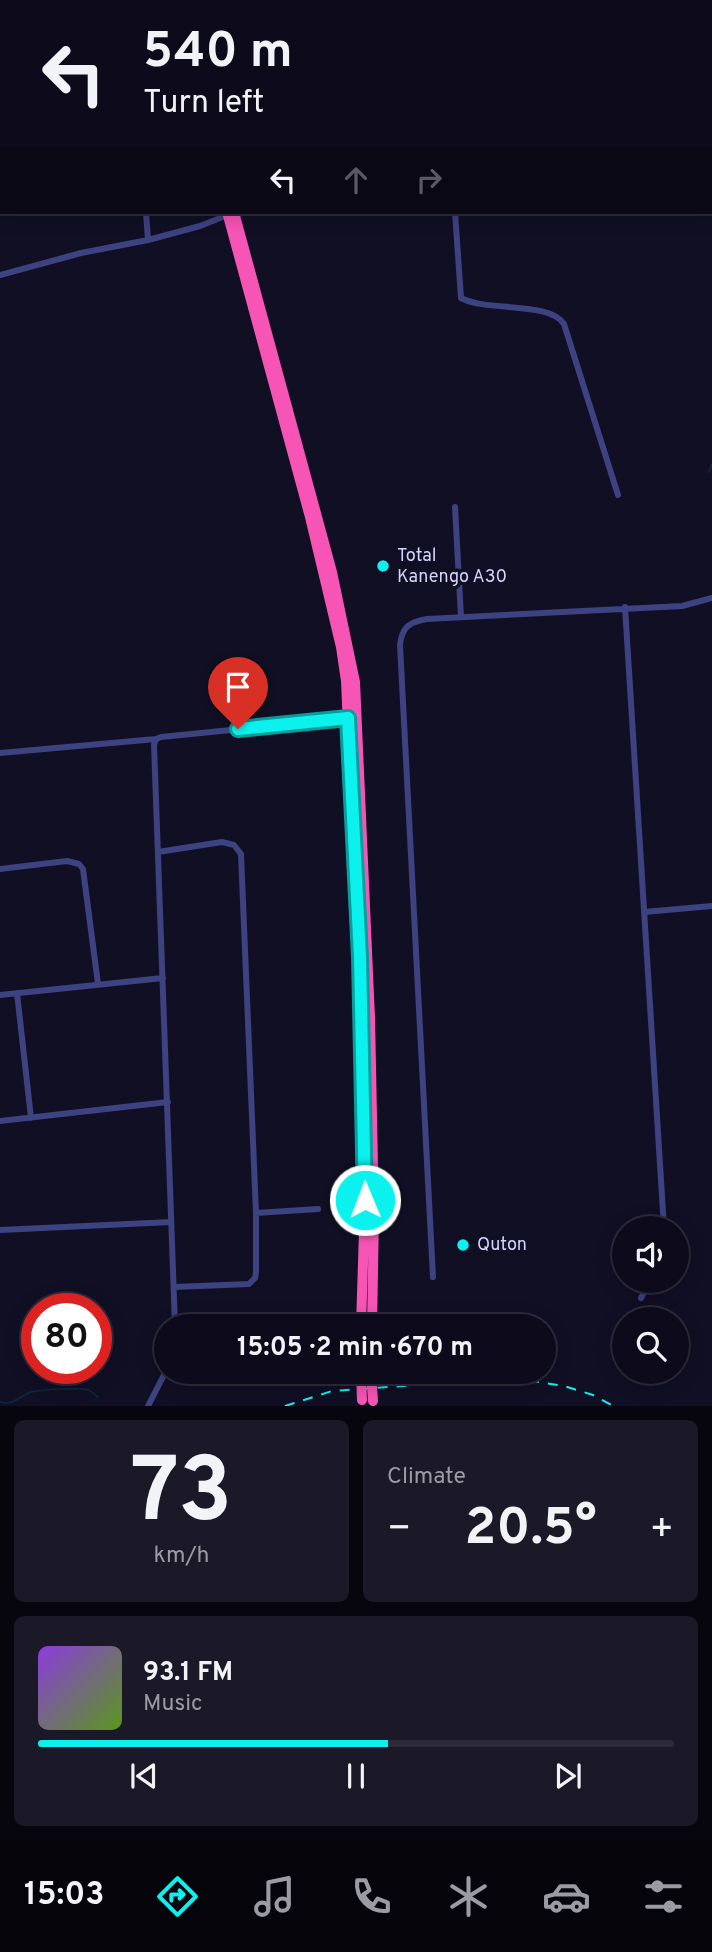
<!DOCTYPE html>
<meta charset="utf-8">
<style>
:root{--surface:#0d0b1b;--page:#1b1928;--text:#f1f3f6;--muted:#9a9ba3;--line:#2d2b3a;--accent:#0bf2ee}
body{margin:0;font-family:Overpass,sans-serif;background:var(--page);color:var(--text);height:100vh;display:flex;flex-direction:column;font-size:26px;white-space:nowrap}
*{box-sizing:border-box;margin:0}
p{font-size:23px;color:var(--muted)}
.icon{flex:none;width:38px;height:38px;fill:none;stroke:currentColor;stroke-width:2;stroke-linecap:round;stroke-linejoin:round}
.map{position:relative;height:1406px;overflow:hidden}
.sheet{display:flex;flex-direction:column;gap:14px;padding:14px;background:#07060f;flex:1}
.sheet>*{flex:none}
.top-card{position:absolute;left:0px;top:0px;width:712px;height:214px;box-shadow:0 4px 18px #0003,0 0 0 2px var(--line);background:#0d0b1b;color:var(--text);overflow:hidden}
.fabs{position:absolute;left:612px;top:1216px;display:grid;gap:14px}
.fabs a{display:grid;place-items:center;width:77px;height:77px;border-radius:50%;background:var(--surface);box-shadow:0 4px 18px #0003,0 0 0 2px var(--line);font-size:35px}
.speed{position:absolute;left:21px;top:1293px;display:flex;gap:14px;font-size:35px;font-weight:700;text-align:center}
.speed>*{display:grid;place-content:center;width:91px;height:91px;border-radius:50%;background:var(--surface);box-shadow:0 4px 18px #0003,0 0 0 2px var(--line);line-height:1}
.speed .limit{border:10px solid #d22;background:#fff;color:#111}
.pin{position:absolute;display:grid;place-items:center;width:60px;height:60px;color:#fff;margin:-72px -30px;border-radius:50% 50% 50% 0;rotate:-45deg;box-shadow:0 0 7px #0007}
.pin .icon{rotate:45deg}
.me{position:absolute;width:77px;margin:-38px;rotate:359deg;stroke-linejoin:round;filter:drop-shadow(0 0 5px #0008)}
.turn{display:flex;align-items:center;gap:24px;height:147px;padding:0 28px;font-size:32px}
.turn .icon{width:91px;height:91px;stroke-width:2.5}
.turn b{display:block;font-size:49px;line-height:60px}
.lanes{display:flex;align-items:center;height:66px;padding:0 28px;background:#0003;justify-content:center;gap:35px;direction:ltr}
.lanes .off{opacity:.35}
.big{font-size:52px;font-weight:700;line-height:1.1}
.sheet .tile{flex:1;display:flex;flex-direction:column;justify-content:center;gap:10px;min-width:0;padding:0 24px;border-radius:10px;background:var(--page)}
.sheet .dial{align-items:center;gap:0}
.dial b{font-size:91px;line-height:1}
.song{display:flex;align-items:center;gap:21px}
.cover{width:84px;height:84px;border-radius:10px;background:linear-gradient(135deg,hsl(270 70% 55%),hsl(90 70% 35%))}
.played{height:7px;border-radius:4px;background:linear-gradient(90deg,var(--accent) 55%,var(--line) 55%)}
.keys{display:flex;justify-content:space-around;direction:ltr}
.heat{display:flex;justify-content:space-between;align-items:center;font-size:38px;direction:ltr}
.sheet .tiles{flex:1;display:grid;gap:14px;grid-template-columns:1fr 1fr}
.tile:last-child{grid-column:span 2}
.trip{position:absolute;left:154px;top:1314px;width:402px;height:70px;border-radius:35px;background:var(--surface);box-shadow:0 4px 18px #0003,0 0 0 2px var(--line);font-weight:700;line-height:70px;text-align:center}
.tabs{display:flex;height:112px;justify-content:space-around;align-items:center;background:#05040b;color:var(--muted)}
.tabs .icon{width:49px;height:49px}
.tabs .selected{color:var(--accent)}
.tabs b{font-size:32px;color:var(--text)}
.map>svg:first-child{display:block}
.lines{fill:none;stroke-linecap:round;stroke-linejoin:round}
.stream{stroke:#0c2540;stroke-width:2}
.minor{stroke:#3d4280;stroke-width:6}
.highway{stroke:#f755b5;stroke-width:10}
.rail{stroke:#0bf2ee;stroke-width:2;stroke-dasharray:10 9;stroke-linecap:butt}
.highway-bridge{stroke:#f755b5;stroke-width:10}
.route-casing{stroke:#079d9b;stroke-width:18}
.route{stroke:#0bf2ee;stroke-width:12}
.poi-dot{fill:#0bf2ee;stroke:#110f24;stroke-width:2.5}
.labels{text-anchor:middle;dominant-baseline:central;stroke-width:7;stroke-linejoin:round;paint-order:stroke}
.poi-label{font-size:18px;fill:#d4d4fd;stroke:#110f24;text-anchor:start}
</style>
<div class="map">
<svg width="712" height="1406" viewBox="0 0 712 1406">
<rect width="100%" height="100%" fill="#110f24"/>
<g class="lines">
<path class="stream" d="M 709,472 L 712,464
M 0,1402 C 13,1406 20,1396 31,1392 C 39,1390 81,1387 89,1390 C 92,1392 95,1395 98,1397"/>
<path class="minor" d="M 116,0 L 117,2
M 346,2 L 350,0
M 146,212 L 148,240
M 455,212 L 461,298 C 487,312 549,301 564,324 L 618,495
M 0,275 L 81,253 L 148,240 L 200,226 L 228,215
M 455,507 L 461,617
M 625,607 L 664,1228
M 0,753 L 156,739
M 158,852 L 222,842 L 234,845 L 241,854 L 256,1213 L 256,1272 L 255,1278 L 249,1284 L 174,1287
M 0,869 L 67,861 L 79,864 L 83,869 L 98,984
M 644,912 L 712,906
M 17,993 L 31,1118
M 0,995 L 163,978
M 0,1121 L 168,1102
M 256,1213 L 318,1209
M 0,1230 L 171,1222
M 433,1277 L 400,645 C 402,627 409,622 427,619 L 682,606 L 712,598
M 641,1298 L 650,1281
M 175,1326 L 154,745 L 156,739 L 161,737 L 349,718
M 148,1406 L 166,1371"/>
<path class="highway" d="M 171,0 L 171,2
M 178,0 L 179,2
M 227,212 L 310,517 L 341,647 L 346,681 L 363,1066 L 365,1200 L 361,1326
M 234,212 L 332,572 L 355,682 L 370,1018 L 374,1216 L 372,1326"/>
<path class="rail" d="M 285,1406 L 332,1391 L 514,1378 L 564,1386 L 593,1395 L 613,1406"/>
<path class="highway-bridge" d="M 361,1372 L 362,1400
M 371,1372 L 373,1401"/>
</g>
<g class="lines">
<g class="route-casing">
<path id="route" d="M 238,729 L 348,718 L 360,957 L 365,1200"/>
</g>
<use href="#route" class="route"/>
</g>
<g class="poi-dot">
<circle cx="383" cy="566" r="7"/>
<circle cx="463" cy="1245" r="7"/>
</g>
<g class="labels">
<g class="poi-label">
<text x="397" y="556">Total<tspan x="397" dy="21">Kanengo A30</tspan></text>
<text x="477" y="1245">Quton</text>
</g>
</g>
</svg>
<div class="fabs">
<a><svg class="icon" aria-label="sound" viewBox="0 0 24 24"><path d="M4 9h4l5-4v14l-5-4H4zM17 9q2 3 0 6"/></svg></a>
<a><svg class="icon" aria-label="search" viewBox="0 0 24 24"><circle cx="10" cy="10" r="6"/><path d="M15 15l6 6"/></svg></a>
</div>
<div class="speed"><div class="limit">80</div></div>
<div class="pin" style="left:238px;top:729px;background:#d93025"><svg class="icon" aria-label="arrive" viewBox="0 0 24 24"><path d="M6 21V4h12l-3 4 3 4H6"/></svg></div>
<svg class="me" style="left:365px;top:1200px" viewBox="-20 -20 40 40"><circle r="17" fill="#0bf2ee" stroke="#fff" stroke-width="3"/><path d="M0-11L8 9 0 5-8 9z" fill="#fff"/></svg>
<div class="trip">15:05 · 2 min · 670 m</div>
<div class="top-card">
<div class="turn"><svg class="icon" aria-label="left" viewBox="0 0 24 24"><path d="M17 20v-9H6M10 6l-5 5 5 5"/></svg><div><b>540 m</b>Turn left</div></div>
<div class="lanes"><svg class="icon" aria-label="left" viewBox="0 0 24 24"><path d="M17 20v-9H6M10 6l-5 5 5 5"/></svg><svg class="icon off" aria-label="ahead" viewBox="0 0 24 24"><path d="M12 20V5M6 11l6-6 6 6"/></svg><svg class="icon off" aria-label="right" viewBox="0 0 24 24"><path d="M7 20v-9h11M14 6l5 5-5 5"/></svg></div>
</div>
</div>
<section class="sheet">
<div class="tiles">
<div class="tile dial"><b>73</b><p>km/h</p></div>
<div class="tile"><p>Climate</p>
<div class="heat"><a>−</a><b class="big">20.5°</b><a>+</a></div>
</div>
<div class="tile">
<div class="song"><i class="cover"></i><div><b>93.1 FM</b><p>Music</p></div></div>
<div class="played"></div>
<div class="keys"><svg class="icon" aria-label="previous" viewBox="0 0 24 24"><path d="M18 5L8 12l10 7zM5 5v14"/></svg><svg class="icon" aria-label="pause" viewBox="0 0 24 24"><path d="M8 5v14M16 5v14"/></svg><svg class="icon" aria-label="next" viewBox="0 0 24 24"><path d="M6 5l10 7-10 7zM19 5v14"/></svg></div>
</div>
</div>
</section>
<nav class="tabs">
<b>15:03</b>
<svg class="icon selected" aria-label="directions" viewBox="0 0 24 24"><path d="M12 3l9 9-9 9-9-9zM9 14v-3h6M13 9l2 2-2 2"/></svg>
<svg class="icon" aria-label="music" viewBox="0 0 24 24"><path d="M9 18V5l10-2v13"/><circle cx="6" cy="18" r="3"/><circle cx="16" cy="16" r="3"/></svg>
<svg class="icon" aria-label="phone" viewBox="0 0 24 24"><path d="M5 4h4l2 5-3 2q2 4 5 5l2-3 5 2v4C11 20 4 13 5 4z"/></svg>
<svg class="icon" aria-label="climate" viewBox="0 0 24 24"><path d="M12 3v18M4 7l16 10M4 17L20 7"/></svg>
<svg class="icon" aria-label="car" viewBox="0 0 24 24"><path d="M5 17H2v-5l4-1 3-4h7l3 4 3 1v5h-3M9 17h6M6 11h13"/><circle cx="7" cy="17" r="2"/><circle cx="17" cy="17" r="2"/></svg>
<svg class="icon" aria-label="filters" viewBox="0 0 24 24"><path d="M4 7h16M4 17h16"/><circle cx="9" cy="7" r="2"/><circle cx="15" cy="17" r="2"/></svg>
</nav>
